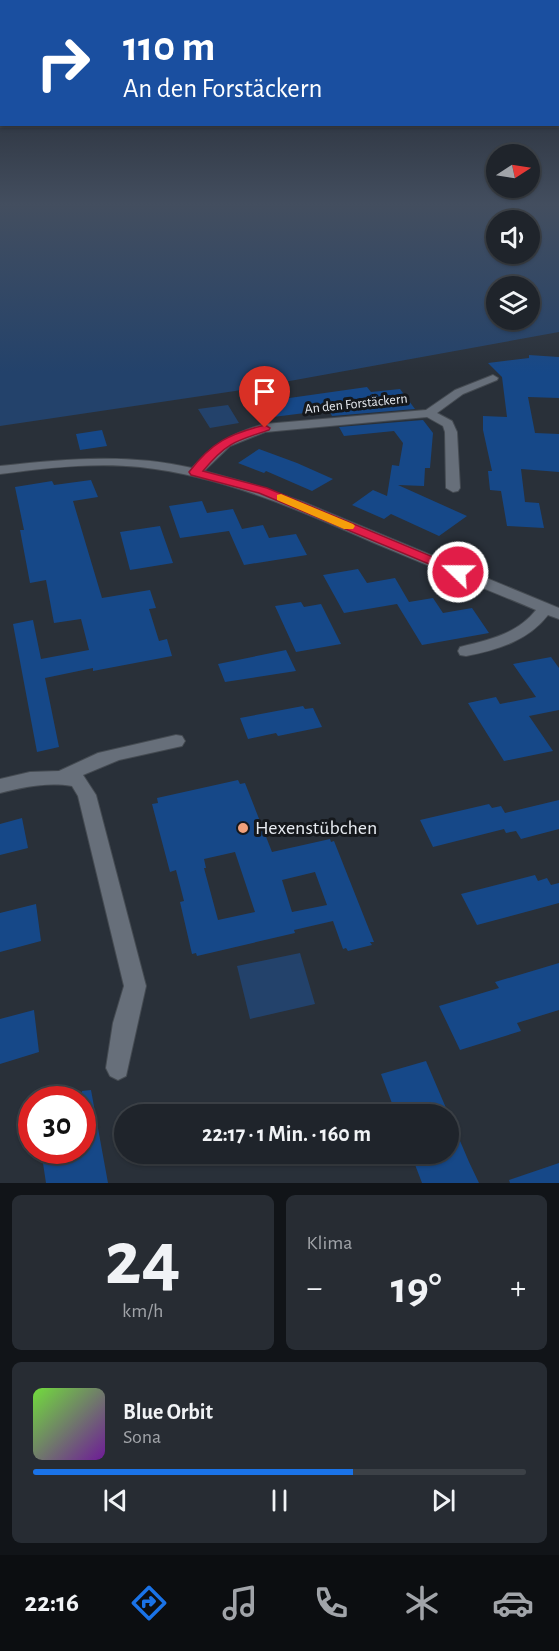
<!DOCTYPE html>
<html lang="de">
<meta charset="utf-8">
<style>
:root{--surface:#1f242b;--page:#272c33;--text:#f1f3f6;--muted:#a1a4a9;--line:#3c4147;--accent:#1a73e8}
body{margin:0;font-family:"Alegreya Sans",sans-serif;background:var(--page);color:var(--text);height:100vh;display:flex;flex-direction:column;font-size:22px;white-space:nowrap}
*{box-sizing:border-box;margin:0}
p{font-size:20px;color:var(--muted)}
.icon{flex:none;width:33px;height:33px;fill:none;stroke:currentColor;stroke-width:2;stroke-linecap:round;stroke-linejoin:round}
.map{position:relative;height:1183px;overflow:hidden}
.panel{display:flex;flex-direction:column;gap:12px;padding:12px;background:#111418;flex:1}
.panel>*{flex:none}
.banner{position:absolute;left:0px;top:0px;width:560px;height:126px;box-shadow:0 2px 4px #0004,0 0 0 2px var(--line);background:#1a4fa0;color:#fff;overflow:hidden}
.needle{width:39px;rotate:78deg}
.tools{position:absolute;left:486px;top:144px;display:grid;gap:12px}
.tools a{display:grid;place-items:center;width:54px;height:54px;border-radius:50%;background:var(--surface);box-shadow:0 2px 4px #0004,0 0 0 2px var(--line);font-size:30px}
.speed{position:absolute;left:18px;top:1086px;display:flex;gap:12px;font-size:30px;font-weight:700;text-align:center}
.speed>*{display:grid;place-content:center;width:78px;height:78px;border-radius:50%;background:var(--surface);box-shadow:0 2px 4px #0004,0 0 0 2px var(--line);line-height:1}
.speed .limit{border:9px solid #d22;background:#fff;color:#111}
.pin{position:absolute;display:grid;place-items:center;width:51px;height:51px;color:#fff;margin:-62px -26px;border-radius:50% 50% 50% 0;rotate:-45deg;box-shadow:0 0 6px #0007}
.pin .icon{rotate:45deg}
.me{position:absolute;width:66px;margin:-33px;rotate:292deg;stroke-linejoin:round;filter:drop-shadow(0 0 4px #0008)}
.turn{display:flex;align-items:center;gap:21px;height:126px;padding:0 24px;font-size:27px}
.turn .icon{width:78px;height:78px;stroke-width:2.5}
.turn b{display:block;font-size:42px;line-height:51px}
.big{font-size:45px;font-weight:700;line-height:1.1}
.panel .tile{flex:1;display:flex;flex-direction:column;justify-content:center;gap:9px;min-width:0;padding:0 21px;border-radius:9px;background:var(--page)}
.panel .dial{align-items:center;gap:0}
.dial b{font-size:78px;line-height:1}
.song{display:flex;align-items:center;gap:18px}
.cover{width:72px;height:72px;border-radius:9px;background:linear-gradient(135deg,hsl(100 70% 55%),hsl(280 70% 35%))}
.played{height:6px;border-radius:3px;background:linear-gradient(90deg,var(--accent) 65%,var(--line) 65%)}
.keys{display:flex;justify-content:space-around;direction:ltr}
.heat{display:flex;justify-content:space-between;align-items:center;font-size:33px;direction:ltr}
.panel .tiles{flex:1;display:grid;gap:12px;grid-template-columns:1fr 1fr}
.tile:last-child{grid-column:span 2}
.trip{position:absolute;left:114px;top:1104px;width:345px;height:60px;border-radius:30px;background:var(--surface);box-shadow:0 2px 4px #0004,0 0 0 2px var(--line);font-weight:700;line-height:60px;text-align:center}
.menu{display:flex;height:96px;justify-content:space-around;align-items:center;background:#0c0e11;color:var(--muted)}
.menu .icon{width:42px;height:42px}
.menu .active{color:var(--accent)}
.menu b{font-size:27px;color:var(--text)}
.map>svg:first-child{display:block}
.green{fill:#23426b;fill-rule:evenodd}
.building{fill:#164888;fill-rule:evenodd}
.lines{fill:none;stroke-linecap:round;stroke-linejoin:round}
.minor-casing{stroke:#454b52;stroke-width:2}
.minor{fill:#676f7a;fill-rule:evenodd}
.route{fill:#e11d48;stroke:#92132f;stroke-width:1.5}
.slow{fill:#f59e0b}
.poi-dot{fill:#f1a17b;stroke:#15181c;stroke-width:2}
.labels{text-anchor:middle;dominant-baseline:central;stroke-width:6;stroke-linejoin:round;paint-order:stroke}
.far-street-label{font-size:14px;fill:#e7ebf1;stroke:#15181c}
.near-poi-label{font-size:20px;fill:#e7ebf1;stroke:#15181c;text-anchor:start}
</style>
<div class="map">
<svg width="559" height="1183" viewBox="0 0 559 1183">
<rect width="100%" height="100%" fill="#293039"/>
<path class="green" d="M 0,207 L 559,207 L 559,332 L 235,391 L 0,426 ZM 496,220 L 530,220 L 530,254 L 496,254 ZM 496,286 L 530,286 L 530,320 L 496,320 Z
M 228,405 L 239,423 L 210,428 L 198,409 Z
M 300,953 L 315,1004 L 250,1019 L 237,966 Z"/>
<path class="building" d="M 529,355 L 559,357 L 559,398 L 528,397 L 535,433 L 559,434 L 559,472 L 521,469 L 525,502 L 539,503 L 544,528 L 507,526 L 501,491 L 490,490 L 488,471 L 492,471 L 483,430 L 483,416 L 507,417 L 502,377 L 488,363 L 529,358 Z
M 367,387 L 371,392 L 400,389 L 415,409 L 332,416 L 329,410 L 257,419 L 247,404 Z
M 423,420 L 433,433 L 430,468 L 425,468 L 424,486 L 398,485 L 467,516 L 439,536 L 391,514 L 384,519 L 352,505 L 373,490 L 387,496 L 392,465 L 399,466 L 403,443 L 394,431 L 344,436 L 339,427 Z
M 102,430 L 107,446 L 80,450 L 76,434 Z
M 259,449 L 297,463 L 333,479 L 312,491 L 266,471 L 264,473 L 238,463 Z
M 91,480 L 98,497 L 73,501 L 102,598 L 150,590 L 156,608 L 149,609 L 159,641 L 167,639 L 172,656 L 93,671 L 93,668 L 45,678 L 59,747 L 37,752 L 13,624 L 33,620 L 41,659 L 89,650 L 81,619 L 54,623 L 46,580 L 30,583 L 20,530 L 24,530 L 15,487 L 52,481 L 54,485 Z
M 202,501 L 207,513 L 233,509 L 242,529 L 263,525 L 269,538 L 296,534 L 307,555 L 244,565 L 229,531 L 180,538 L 169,506 Z
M 160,526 L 173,563 L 130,570 L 120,532 Z
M 358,569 L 367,583 L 395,578 L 409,602 L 433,598 L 443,613 L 472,608 L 489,633 L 422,645 L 397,604 L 344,613 L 323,575 Z
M 301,602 L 304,607 L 321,604 L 341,644 L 296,652 L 275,606 Z
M 286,650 L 296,671 L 225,682 L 218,664 Z
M 551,657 L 559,668 L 559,710 L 529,716 L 553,751 L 504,761 L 468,703 L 496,697 L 500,704 L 536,697 L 513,664 Z
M 303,706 L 305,709 L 313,708 L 322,727 L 278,736 L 276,733 L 248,739 L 240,718 Z
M 238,780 L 240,784 L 245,783 L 272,852 L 330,839 L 331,842 L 334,841 L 374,942 L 370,942 L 372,945 L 348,951 L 346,948 L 343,949 L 333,921 L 294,930 L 295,933 L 197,956 L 196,953 L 192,954 L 180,902 L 184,901 L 176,870 L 170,872 L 152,804 L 158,803 L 157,798 ZM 235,852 L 255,912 L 218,920 L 204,868 L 206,868 L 204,859 ZM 315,872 L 327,905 L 292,912 L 282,880 Z
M 559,800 L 559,829 L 521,839 L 516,831 L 506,833 L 504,829 L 433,847 L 420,820 L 489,804 L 492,808 L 501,806 L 505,813 Z
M 22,818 L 28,848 L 0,855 L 0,824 Z
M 535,875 L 538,881 L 547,878 L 551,885 L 559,883 L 559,903 L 477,925 L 461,894 Z
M 36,904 L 41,941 L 0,952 L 0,913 Z
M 559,963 L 559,1010 L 517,1023 L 521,1031 L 460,1050 L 439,1006 L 499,988 L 495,982 Z
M 34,1010 L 39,1052 L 0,1064 L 0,1019 Z
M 426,1061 L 469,1162 L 479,1183 L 422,1183 L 411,1154 L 448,1154 L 448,1114 L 396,1114 L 381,1074 Z
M 91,1090 L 108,1183 L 46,1183 L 41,1150 L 82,1150 L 82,1091 Z
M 559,1163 L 559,1183 L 510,1183 L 509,1180 Z"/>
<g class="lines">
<g class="minor-casing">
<path id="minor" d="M 493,375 L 498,378 L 497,380 L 463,394 L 437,413 L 452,421 L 457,432 L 460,488 L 458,491 L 453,492 L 446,488 L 445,432 L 443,426 L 427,417 L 265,432 L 230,446 L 204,471 L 248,483 L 303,502 L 559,608 L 559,619 L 548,615 C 528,641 497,650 466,656 L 460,655 L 458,651 L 460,647 C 489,640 517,634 536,610 C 481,587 427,565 372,542 C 297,509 222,476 140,467 C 94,462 46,468 0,474 L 0,466 C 65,459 128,453 192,468 C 214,444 234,432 265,424 L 426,410 L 455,390 Z
M 176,735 L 182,736 L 185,741 L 182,746 L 119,760 L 83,775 L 96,795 L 146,986 L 126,1076 L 118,1080 L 110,1076 L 106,1068 L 113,1023 L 124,986 L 78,796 L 72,786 C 47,782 24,787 0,793 L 0,779 L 30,772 L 59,771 L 98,753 Z"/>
</g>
<use href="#minor" class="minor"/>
</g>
<linearGradient id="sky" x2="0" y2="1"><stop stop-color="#171a1f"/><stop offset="0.55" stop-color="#434e5f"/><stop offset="1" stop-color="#434e5f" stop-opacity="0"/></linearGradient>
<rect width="559" height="373" fill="url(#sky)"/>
<path class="route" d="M 265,425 L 270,428 L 269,430 C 235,441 226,443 203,471 L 267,488 L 462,569 L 464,572 L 462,574 L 453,574 L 259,493 L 191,475 L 189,472 C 212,442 229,434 265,425 Z"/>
<path class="slow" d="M 281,494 L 353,524 L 355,526 L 353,529 L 344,529 L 277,500 L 277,495 Z"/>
<circle class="poi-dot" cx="243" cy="828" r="6"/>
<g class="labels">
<g class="far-street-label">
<text transform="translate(356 404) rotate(-6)">An den Forstäckern</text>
</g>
<g class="near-poi-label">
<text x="255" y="828">Hexenstübchen</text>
</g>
</g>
</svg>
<div class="tools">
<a><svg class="needle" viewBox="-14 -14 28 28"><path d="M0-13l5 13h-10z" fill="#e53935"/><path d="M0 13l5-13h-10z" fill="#a1a4a9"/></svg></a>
<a><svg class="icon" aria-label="sound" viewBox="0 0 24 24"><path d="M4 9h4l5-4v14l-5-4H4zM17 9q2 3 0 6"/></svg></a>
<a><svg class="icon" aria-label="layers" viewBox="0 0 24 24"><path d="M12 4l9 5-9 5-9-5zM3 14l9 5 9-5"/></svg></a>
</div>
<div class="speed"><div class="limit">30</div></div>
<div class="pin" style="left:265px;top:428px;background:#d93025"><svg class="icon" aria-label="arrive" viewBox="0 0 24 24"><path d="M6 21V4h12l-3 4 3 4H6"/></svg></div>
<svg class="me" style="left:458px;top:572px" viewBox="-20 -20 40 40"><circle r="17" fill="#e11d48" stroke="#fff" stroke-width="3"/><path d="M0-11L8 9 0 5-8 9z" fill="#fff"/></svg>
<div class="trip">22:17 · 1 Min. · 160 m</div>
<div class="banner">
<div class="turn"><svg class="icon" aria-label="right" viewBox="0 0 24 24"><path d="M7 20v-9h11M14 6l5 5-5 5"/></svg><div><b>110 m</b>An den Forstäckern</div></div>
</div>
</div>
<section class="panel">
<div class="tiles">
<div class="tile dial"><b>24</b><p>km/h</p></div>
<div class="tile"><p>Klima</p>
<div class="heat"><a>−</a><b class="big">19°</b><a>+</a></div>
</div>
<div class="tile">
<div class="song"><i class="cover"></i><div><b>Blue Orbit</b><p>Sona</p></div></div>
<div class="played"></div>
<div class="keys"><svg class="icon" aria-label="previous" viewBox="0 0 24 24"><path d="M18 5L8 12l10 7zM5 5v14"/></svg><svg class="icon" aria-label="pause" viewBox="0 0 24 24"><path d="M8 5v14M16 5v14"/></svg><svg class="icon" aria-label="next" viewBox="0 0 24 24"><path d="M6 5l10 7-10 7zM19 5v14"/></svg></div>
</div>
</div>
</section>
<nav class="menu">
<b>22:16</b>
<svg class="icon active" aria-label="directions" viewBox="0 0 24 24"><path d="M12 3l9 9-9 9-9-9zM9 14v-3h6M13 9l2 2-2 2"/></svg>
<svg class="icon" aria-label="music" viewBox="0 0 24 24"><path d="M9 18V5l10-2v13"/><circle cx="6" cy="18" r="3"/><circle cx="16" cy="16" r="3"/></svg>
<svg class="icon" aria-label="phone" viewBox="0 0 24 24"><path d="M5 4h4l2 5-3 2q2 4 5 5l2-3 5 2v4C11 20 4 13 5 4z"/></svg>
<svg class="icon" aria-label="climate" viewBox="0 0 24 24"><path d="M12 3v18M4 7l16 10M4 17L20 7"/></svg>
<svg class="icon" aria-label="car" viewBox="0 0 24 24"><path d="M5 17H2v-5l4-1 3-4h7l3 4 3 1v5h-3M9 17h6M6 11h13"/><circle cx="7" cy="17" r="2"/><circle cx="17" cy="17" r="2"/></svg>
</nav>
